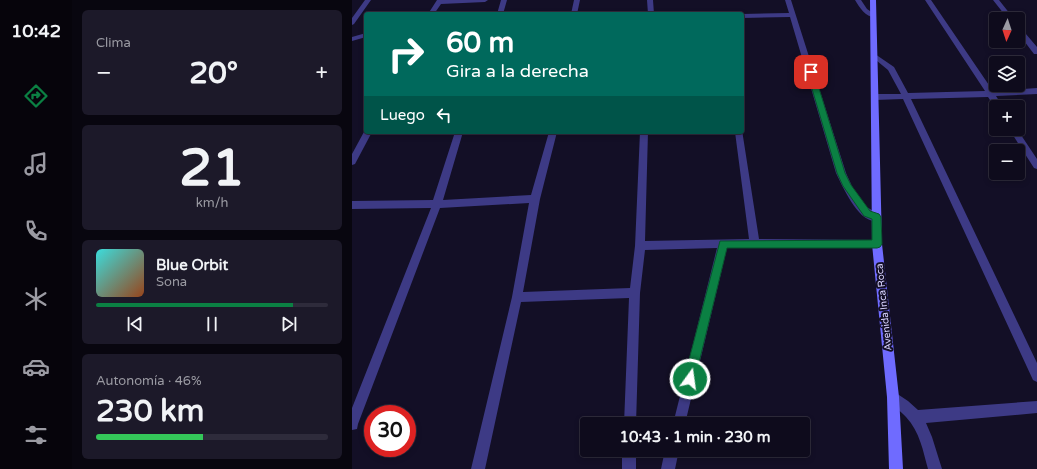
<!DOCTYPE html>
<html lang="es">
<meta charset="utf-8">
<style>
:root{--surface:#0e0b1c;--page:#1c1929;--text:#f1f3f6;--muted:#9b9ba3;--line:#2e2b3b;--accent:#0b8043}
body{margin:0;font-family:"Varela Round",sans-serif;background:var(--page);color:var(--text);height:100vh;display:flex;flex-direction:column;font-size:15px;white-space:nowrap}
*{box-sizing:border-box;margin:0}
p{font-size:13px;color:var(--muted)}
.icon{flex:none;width:22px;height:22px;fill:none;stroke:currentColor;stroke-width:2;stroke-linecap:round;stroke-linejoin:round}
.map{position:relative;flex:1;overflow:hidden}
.panel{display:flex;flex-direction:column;gap:10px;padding:10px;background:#08060f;width:280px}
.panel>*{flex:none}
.hud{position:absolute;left:12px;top:12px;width:380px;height:122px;border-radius:4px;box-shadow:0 2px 6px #0003,0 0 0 1px var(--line);background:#00695c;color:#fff;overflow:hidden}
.needle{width:26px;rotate:183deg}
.fabs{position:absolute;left:637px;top:12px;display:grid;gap:8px}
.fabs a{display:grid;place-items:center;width:36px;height:36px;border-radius:4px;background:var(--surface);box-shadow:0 2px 6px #0003,0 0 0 1px var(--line);font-size:20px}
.speed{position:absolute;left:12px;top:405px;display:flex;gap:8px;font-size:20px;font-weight:700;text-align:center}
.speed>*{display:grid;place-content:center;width:52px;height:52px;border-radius:50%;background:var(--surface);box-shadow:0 2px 6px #0003,0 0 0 1px var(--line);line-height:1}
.speed .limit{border:6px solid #d22;background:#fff;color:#111}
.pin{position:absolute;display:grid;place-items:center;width:34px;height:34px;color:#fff;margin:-17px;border-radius:8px;box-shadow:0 2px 6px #0006}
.me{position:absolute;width:44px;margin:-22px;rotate:14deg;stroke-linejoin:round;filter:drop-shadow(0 0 3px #0008)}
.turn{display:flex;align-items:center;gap:14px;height:84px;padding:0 16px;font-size:18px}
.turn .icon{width:52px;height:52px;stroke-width:2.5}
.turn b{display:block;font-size:28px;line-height:34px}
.then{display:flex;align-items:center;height:38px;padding:0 16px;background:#0003;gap:8px;font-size:15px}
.big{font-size:30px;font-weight:700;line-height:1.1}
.panel .tile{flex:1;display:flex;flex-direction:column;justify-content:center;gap:6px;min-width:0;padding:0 14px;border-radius:6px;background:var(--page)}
.panel .dial{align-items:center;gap:0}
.dial b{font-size:52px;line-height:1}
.song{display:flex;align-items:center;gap:12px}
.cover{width:48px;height:48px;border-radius:6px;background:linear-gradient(135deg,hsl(180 70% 55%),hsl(20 70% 35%))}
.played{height:4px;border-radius:2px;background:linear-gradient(90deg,var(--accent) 85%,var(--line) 85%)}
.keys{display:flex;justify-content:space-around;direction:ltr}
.heat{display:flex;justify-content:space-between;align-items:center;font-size:22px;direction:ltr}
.charge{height:6px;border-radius:3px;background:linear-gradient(90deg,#34c759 46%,var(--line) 0)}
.trip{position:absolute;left:228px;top:417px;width:230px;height:40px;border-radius:4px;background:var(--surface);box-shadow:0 2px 6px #0003,0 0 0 1px var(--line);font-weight:700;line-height:40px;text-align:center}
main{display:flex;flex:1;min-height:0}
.tabs{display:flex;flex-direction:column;width:72px;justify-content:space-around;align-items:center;background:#06040b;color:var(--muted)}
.tabs .icon{width:28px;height:28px}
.tabs .current{color:var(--accent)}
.tabs b{font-size:18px;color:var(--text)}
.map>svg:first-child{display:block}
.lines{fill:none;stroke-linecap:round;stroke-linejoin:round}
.street{fill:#3d3a85;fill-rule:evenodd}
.secondary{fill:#6f6bff;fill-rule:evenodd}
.route{fill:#0b8043;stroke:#07532c}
.labels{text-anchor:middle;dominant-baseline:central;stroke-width:4;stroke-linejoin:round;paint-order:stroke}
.street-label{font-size:10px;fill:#d9d4ff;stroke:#130f26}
</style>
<main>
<nav class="tabs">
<b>10:42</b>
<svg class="icon current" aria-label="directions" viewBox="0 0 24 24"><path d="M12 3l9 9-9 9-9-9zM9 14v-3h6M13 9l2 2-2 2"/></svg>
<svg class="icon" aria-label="music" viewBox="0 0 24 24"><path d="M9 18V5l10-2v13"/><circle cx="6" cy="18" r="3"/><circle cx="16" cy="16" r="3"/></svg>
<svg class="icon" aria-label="phone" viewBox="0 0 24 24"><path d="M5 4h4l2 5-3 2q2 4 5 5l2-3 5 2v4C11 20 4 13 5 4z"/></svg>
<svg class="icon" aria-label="climate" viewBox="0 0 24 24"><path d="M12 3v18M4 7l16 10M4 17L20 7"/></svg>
<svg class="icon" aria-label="car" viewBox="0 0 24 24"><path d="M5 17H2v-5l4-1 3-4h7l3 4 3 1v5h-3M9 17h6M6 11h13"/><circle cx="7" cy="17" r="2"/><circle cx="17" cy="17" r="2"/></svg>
<svg class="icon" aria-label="filters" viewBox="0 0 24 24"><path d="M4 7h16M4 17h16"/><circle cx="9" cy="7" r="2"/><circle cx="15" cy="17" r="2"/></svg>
</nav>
<section class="panel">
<div class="tile"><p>Clima</p>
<div class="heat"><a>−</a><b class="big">20°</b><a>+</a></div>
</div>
<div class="tile dial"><b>21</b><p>km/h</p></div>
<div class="tile">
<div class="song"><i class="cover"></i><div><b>Blue Orbit</b><p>Sona</p></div></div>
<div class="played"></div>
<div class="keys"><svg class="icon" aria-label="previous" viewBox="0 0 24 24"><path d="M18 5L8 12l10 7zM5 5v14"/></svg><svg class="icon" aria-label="pause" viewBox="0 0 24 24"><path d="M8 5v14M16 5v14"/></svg><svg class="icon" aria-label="next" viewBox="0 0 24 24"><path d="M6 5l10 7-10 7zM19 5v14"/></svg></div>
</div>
<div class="tile"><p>Autonomía · 46%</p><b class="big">230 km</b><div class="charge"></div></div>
</section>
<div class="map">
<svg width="685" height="469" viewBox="0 0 685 469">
<rect width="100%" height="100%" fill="#130f26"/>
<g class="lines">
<path class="street" d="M 13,0 L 19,0 L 2,24 L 0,25 L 0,18 Z
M 85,0 L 136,0 L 133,2 L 89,4 L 82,14 L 76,14 Z
M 149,0 L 155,0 L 151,14 L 145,14 Z
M 222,0 L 228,0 L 225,14 L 219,14 Z
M 295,0 L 301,0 L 302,14 L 296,14 Z
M 433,0 L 439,0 L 494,173 C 499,184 504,197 514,206 C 518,210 526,212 529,217 L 527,220 C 508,227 491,187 484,173 L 438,17 L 390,18 L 390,14 L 437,13 Z
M 503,0 L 509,0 L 515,9 L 524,15 L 524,17 C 514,18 508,8 503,0 Z
M 573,0 L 579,0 L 641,91 L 685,88 L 685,94 L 644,96 L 651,107 L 644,107 L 644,109 L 636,97 L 559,99 L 685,363 L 685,382 L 681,380 L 551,99 L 523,100 L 519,97 L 523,94 L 549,94 L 536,70 L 519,56 L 523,54 L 542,67 L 556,93 L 633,91 Z
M 641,0 L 647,0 L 662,19 L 656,19 Z
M 666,26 L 668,27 L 685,47 L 685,54 L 682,54 L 666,33 Z
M 14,33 L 14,37 L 0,41 L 0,37 Z
M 657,129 L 665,129 L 685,159 L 685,169 L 682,168 Z
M 13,130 L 14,132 L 20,132 L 3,164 L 0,165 L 0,154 Z
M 390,130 L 407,239 L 525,240 L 529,241 L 530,244 L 529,247 L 525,248 L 375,248 L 333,424 L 321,424 L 365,248 L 293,250 L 288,293 L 284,424 L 272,424 L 277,298 L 169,302 L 133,469 L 119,469 L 160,297 L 177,203 L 88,208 L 6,424 L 5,429 L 0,430 L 0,408 L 79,208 L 0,209 L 0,201 L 81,200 L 103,132 L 111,132 L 91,200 L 179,195 L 197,132 L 205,132 L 188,199 L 171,292 L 278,288 L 283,246 L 288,132 L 296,132 L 293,241 L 397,239 L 383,132 L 390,132 Z
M 541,391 L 556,401 L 566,410 L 685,401 L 685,413 L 574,423 L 580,437 L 590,469 L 576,469 C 571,451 568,432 554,417 C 548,410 538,405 535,397 L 537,393 Z
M 270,450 L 284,450 L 284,469 L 270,469 Z
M 313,450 L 327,450 L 323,469 L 309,469 Z"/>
<path class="secondary" d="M 518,0 L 524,0 L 530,244 L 547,397 L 551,469 L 537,469 L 535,397 L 520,244 Z"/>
</g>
<path class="route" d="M 459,70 L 462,72 L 493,173 L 499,185 L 518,211 L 527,214 L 529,217 L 530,244 L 528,247 L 525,248 L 375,248 L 343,379 L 342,383 L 338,384 L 334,383 L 332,379 L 368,241 L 520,240 L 520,219 L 512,216 L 491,186 L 485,173 L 455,72 Z"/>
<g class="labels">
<g class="street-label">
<text transform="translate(532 307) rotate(-96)">Avenida Inca Roca</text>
</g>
</g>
</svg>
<div class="fabs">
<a><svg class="needle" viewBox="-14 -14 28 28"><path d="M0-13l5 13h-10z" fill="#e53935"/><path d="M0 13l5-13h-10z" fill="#9b9ba3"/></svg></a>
<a><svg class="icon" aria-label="layers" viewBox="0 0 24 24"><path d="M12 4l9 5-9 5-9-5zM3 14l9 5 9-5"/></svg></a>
<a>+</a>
<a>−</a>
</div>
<div class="speed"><div class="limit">30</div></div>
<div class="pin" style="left:459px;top:72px;background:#d93025"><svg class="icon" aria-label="arrive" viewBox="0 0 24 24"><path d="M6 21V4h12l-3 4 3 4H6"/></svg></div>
<svg class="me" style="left:338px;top:379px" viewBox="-20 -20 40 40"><circle r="17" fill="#0b8043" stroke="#fff" stroke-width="3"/><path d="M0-11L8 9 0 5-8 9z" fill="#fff"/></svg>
<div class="trip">10:43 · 1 min · 230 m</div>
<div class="hud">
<div class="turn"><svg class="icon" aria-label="right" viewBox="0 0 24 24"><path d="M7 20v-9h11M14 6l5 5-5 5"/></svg><div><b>60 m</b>Gira a la derecha</div></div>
<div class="then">Luego<svg class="icon" aria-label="left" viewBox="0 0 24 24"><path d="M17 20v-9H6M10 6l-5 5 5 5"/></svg></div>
</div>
</div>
</main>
